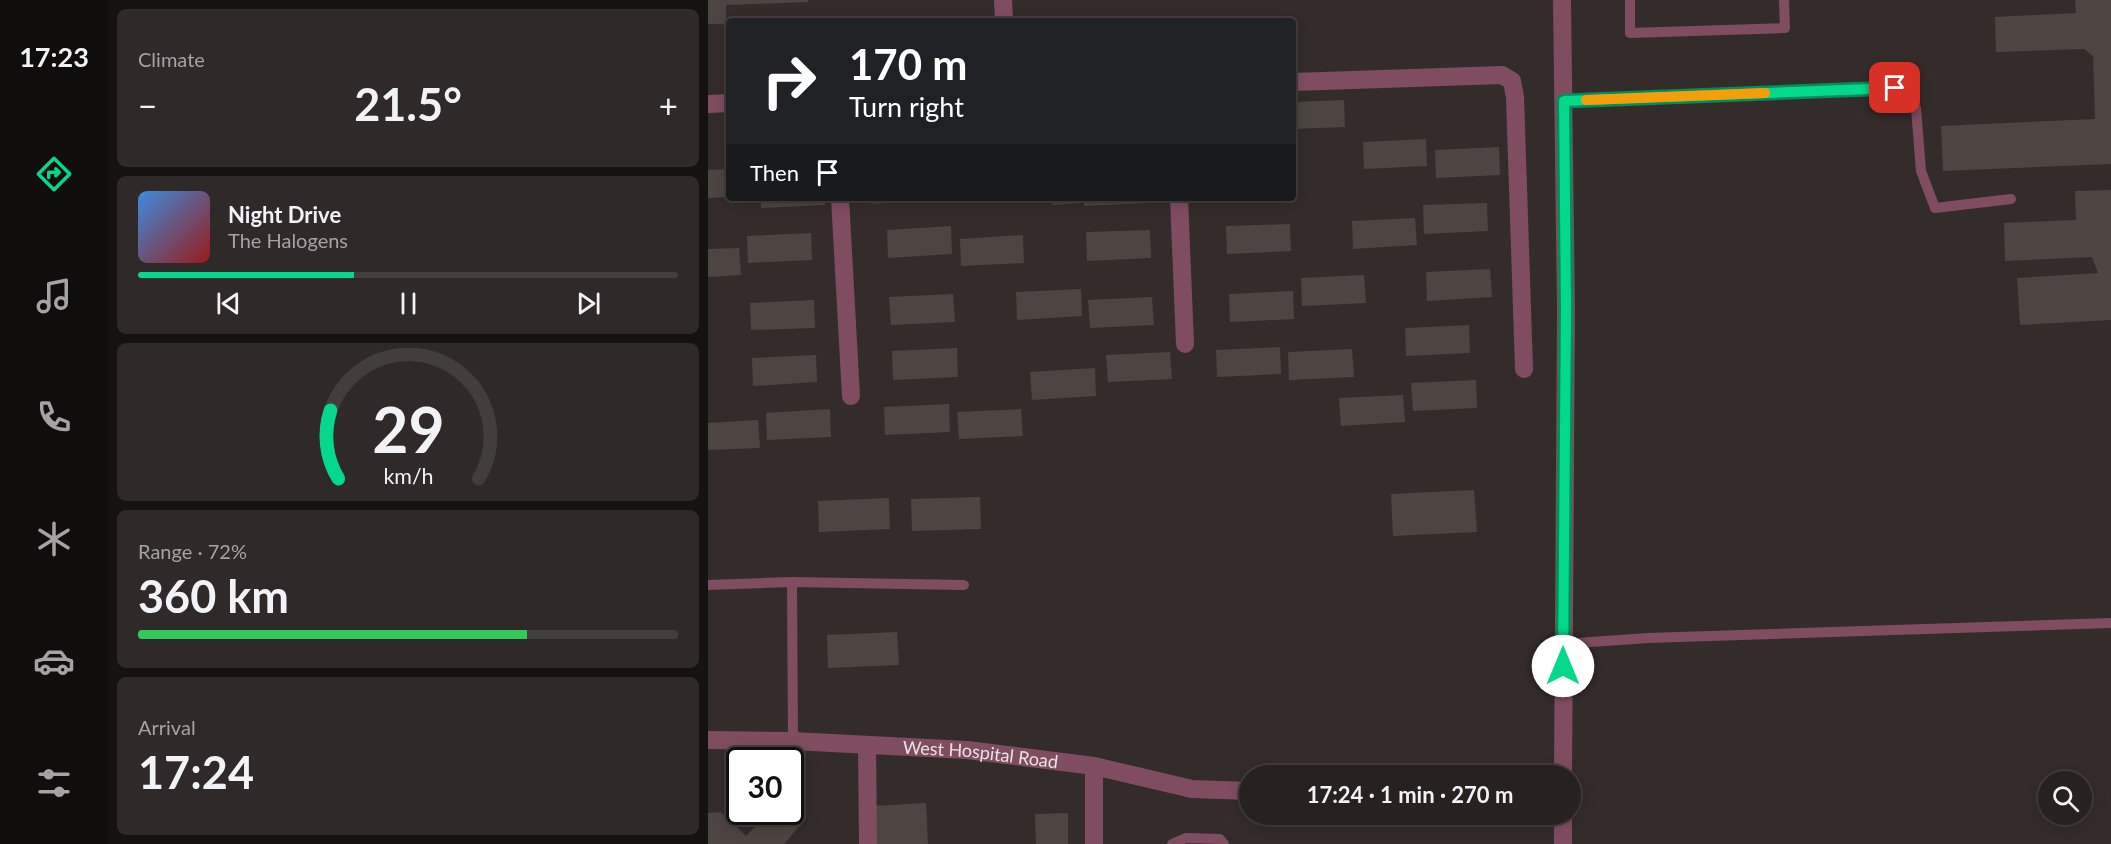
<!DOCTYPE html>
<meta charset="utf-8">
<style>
:root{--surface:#272120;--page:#2f2929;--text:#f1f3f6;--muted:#a4a3a5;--line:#433e3e;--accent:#04d98b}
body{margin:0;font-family:Lato,sans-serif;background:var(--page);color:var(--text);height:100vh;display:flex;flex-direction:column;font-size:22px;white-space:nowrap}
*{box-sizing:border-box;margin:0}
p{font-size:20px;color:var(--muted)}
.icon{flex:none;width:33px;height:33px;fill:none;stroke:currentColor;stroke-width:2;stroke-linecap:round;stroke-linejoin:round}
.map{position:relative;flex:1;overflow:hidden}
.sheet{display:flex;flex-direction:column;gap:9px;padding:9px;background:#151212;width:600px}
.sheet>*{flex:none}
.top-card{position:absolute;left:18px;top:18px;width:570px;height:183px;border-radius:6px;box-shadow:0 3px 15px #0003,0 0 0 2px var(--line);background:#202124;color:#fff;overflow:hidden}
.tools{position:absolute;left:1330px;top:771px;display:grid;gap:12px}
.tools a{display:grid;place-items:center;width:54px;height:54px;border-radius:50%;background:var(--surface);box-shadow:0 3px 15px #0003,0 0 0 2px var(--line);font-size:30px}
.speed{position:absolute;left:18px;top:747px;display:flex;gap:12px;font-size:30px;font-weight:700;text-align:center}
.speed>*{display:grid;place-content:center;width:78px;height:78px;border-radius:50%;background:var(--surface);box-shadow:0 3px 15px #0003,0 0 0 2px var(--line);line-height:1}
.speed .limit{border:3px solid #111;border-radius:9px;background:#fff;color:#111}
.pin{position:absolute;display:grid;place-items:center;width:51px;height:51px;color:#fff;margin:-26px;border-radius:12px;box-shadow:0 3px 9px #0006}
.me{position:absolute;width:66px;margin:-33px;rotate:0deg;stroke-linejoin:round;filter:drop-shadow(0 0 4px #0008)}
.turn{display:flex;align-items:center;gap:21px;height:126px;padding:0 24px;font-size:27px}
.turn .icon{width:78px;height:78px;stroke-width:2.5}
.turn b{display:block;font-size:42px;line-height:51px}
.then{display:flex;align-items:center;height:57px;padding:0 24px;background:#0003;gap:12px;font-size:22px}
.big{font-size:45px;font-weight:700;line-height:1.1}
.sheet .card{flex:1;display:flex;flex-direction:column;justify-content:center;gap:9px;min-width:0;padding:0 21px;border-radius:9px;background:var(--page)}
.sheet .dial{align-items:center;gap:0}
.dial svg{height:156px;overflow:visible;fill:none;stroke:var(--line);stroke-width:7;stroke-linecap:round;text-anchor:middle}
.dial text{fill:var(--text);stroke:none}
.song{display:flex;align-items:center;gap:18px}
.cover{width:72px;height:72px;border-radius:9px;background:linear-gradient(135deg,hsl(210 70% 55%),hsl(0 70% 35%))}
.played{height:6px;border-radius:3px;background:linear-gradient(90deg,var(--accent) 40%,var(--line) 40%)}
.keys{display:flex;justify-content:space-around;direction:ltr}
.heat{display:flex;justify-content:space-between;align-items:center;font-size:33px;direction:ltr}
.charge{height:9px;border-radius:4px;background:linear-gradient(90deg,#34c759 72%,var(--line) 0)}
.trip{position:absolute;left:531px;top:765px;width:342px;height:60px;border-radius:30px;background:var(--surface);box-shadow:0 3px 15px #0003,0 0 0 2px var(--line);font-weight:700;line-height:60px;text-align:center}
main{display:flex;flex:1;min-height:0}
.dock{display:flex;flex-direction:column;width:108px;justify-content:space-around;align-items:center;background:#100d0d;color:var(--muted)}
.dock .icon{width:42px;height:42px}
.dock .active{color:var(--accent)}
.dock b{font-size:27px;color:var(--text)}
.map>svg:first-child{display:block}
.building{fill:#4d4541}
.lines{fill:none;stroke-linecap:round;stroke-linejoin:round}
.lane{stroke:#804d60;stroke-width:10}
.street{stroke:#804d60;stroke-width:18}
.route-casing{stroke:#038d5a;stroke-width:15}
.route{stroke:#04d98b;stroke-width:10}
.slow{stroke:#f59e0b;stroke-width:10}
.labels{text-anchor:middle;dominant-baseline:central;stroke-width:6;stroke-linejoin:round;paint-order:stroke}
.street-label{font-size:18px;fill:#e8e2e2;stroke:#2a2221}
</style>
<main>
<nav class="dock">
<b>17:23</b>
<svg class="icon active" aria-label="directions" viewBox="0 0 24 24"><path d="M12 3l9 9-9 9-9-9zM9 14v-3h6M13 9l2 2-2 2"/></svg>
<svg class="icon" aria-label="music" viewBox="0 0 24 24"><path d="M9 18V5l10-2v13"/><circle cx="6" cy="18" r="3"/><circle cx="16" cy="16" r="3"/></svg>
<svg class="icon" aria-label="phone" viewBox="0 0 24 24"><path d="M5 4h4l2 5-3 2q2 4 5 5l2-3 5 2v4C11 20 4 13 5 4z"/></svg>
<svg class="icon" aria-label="climate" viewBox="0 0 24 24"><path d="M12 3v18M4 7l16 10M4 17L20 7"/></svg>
<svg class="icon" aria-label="car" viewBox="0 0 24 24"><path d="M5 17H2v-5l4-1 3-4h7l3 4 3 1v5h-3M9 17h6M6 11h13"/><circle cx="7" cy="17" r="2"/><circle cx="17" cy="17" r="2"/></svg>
<svg class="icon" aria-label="filters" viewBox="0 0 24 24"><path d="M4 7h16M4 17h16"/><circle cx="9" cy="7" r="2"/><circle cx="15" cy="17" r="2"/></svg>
</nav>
<section class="sheet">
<div class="card"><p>Climate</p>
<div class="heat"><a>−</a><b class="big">21.5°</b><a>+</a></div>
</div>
<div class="card">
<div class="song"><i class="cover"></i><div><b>Night Drive</b><p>The Halogens</p></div></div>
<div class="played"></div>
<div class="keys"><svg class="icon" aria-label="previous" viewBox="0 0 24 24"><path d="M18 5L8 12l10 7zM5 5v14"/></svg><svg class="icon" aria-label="pause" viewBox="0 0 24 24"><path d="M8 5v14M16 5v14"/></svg><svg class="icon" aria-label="next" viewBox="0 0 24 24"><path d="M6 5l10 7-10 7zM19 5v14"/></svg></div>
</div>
<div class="card dial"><svg viewBox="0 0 100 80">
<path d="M14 69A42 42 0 1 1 86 69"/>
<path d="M14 69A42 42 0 0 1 10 34" stroke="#04d98b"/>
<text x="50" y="56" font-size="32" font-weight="700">29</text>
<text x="50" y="72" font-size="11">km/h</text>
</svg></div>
<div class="card"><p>Range · 72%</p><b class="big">360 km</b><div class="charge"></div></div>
<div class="card"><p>Arrival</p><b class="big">17:24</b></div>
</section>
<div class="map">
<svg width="1403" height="844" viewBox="0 0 1403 844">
<rect width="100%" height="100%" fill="#342c2b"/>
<path class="building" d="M 0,0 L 100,0 L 100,2 L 18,5 L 18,24 L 0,24 Z
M 1367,0 L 1403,0 L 1403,164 L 1235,171 L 1233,126 L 1387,119 L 1385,56 L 1376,49 L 1288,52 L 1287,17 L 1368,13 Z
M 636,100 L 637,127 L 585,129 L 585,102 Z
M 718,139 L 719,166 L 656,169 L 655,142 Z
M 791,147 L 792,175 L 728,178 L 727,150 Z
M 21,169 L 21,197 L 0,198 L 0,170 Z
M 1403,190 L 1403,320 L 1312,325 L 1309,278 L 1390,273 L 1384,257 L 1297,261 L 1296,223 L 1368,220 L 1367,191 Z
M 53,198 L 117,198 L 117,205 L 53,208 Z
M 162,198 L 226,198 L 226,200 L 163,204 Z
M 343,198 L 375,198 L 375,203 L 344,205 Z
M 376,198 L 440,198 L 440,203 L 376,206 Z
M 779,203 L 780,231 L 716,234 L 715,205 Z
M 707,218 L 709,245 L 645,249 L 644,221 Z
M 582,224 L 583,251 L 519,254 L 518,226 Z
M 243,226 L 244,254 L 180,258 L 179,230 Z
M 442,230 L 443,258 L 379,261 L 378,232 Z
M 103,233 L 104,260 L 40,263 L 39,236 Z
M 315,235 L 316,263 L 253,266 L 252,239 Z
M 31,248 L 33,275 L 0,277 L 0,249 Z
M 782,269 L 784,297 L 719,301 L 718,272 Z
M 656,275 L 658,303 L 594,306 L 593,278 Z
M 373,289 L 374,316 L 309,320 L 308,292 Z
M 585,291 L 586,319 L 522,322 L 521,294 Z
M 245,294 L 247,322 L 183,325 L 181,297 Z
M 444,297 L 446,325 L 382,328 L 380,300 Z
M 106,300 L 107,328 L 43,330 L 42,303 Z
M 761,325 L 762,353 L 698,356 L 697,328 Z
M 572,347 L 573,374 L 509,377 L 508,350 Z
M 249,348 L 250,377 L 185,380 L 184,351 Z
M 644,349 L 646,377 L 581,380 L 580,352 Z
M 462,352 L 464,379 L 400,382 L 398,355 Z
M 108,355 L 109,382 L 45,386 L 44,358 Z
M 387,368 L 388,396 L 324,400 L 322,372 Z
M 768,380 L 769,408 L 705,411 L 703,383 Z
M 695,395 L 697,422 L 633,426 L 631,398 Z
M 241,404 L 242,432 L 177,435 L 176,407 Z
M 122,409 L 123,437 L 59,440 L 58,413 Z
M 313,409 L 315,436 L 251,439 L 249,412 Z
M 50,420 L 52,448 L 0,450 L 0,423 Z
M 766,490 L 769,532 L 685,536 L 683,494 Z
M 272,497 L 273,529 L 204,531 L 203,499 Z
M 181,498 L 182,529 L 111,532 L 110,501 Z
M 189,632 L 191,665 L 120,668 L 119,635 Z
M 218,803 L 220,844 L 167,844 L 164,806 Z
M 82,809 L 96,821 L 76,844 L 0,844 L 0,813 L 13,812 L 38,836 L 61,812 L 82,812 Z
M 360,813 L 360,844 L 328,844 L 327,814 Z"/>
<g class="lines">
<path class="lane" d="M 922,0 L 922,33 L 1077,28 L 1076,0
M 857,101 L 1187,88 L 1208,108 L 1213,171 L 1227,208 L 1303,199
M 84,582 L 256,585
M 0,585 L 84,582 L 85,741
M 855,644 L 940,638 L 1403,623
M 464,844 L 478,838 L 512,839 L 516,844"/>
<g class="street">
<path d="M 295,0 L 296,21"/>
<path d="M 854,0 L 858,310 L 855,776"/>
<path d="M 585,82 L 794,75 L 804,81 L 807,97 L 816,369"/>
<path d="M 0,104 L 21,103"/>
<path d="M 132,198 L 143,396"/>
<path d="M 471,198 L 477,344"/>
<path id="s1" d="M 0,740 L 85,741 L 259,750 L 386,766 L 484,789 L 542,791"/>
<path d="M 159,745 L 160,844"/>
<path d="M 386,766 L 386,844"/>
<path d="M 855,814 L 855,844"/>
</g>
</g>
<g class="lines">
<g class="route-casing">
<path id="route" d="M 855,666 L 858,310 L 856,101 L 1187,88"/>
</g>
<use href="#route" class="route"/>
<path class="slow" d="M 878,100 L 1057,93"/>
</g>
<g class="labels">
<g class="street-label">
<text stroke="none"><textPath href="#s1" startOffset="273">West Hospital Road</textPath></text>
</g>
</g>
</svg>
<div class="tools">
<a><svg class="icon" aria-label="search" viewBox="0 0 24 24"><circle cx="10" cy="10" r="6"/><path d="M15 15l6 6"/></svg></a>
</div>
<div class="speed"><div class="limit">30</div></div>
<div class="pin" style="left:1187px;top:88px;background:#d93025"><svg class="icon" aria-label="arrive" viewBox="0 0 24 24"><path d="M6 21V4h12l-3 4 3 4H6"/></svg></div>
<svg class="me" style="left:855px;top:666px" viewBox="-20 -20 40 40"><circle r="19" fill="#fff"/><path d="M0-13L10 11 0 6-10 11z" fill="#04d98b"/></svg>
<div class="trip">17:24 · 1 min · 270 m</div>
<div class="top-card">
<div class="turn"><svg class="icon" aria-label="right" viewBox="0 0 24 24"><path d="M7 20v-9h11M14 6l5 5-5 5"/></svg><div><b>170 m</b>Turn right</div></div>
<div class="then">Then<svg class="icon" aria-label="arrive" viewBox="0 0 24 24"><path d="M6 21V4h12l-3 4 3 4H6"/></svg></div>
</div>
</div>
</main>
